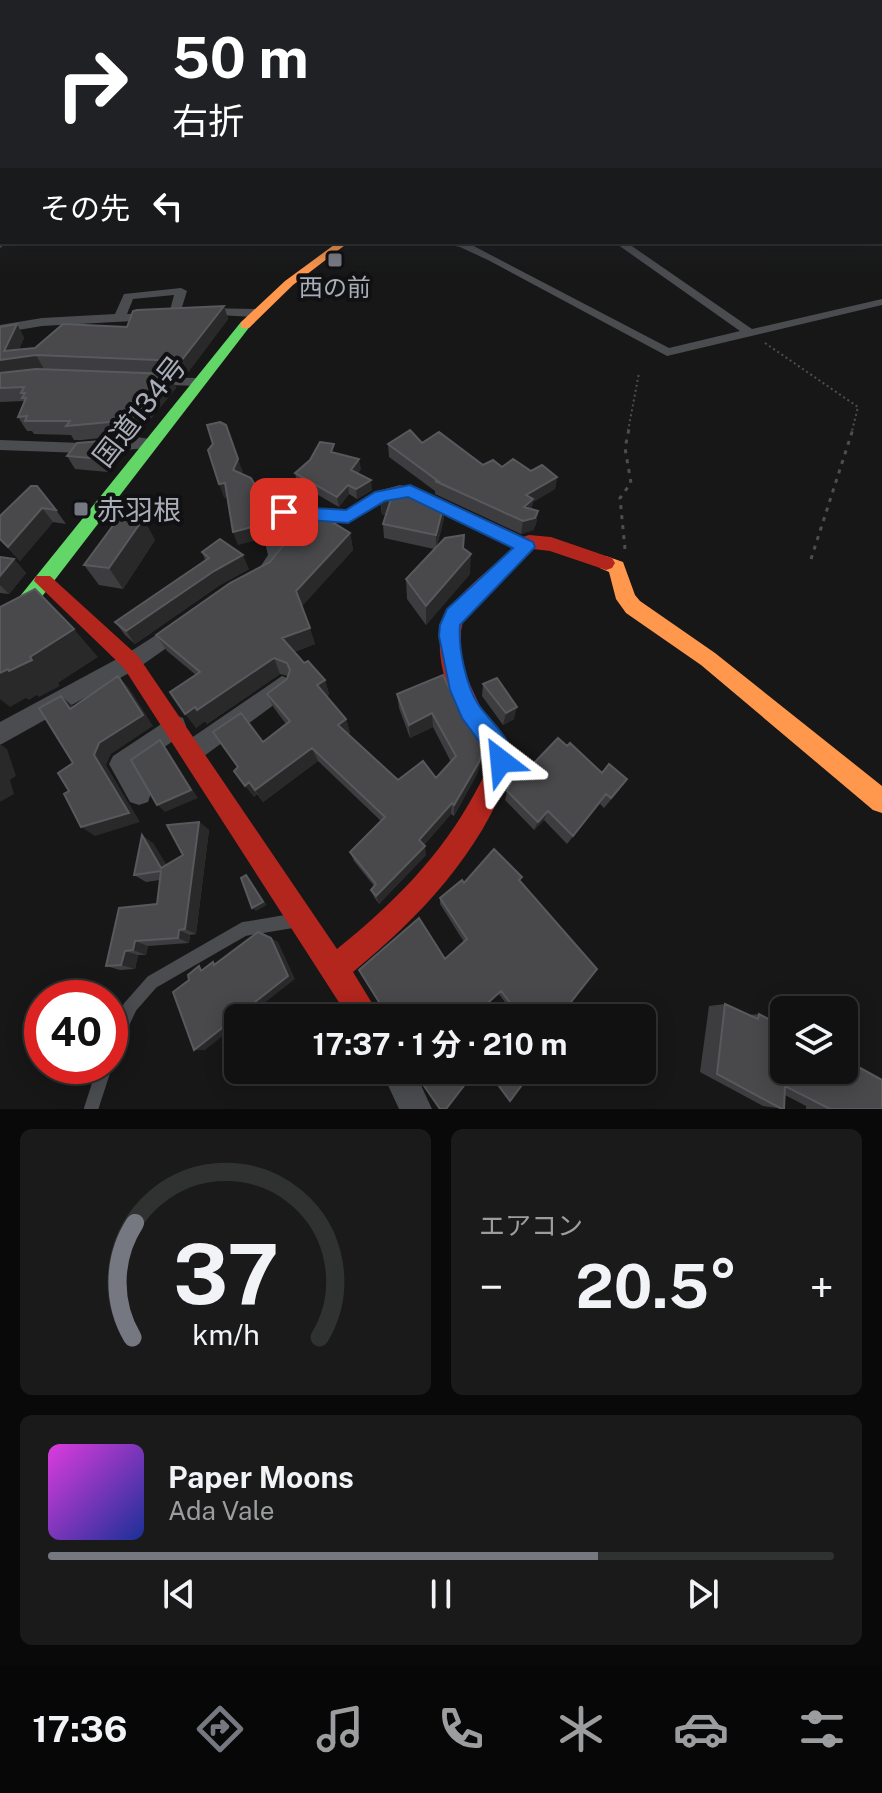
<!DOCTYPE html>
<html lang="ja">
<meta charset="utf-8">
<style>
:root{--surface:#111;--page:#1a1a1a;--text:#f1f3f6;--muted:#9c9d9f;--line:#303131;--accent:#757880}
body{margin:0;font-family:"Public Sans","Noto Sans JP",sans-serif;background:var(--page);color:var(--text);height:100vh;display:flex;flex-direction:column;font-size:30px;white-space:nowrap}
*{box-sizing:border-box;margin:0}
p{font-size:26px;color:var(--muted)}
.icon{flex:none;width:44px;height:44px;fill:none;stroke:currentColor;stroke-width:2;stroke-linecap:round;stroke-linejoin:round}
.map{position:relative;height:1109px;overflow:hidden}
.sheet{display:flex;flex-direction:column;gap:20px;padding:20px;background:#090909;flex:1}
.sheet>*{flex:none}
.hud{position:absolute;left:0px;top:0px;width:882px;height:244px;box-shadow:0 4px 20px #0003,0 0 0 2px var(--line);background:#202124;color:#fff;overflow:hidden}
.fabs{position:absolute;left:770px;top:996px;display:grid;gap:16px}
.fabs a{display:grid;place-items:center;width:88px;height:88px;border-radius:12px;background:var(--surface);box-shadow:0 4px 20px #0003,0 0 0 2px var(--line);font-size:40px}
.speed{position:absolute;left:24px;top:980px;display:flex;gap:16px;font-size:40px;font-weight:700;text-align:center}
.speed>*{display:grid;place-content:center;width:104px;height:104px;border-radius:50%;background:var(--surface);box-shadow:0 4px 20px #0003,0 0 0 2px var(--line);line-height:1}
.speed .limit{border:12px solid #d22;background:#fff;color:#111}
.pin{position:absolute;display:grid;place-items:center;width:68px;height:68px;color:#fff;margin:-34px;border-radius:16px;box-shadow:0 4px 12px #0006}
.me{position:absolute;width:88px;margin:-44px;rotate:331deg;stroke-linejoin:round;filter:drop-shadow(0 0 6px #0008)}
.turn{display:flex;align-items:center;gap:28px;height:168px;padding:0 40px;font-size:36px}
.turn .icon{width:104px;height:104px;stroke-width:2.5}
.turn b{display:block;font-size:56px;line-height:68px}
.then{display:flex;align-items:center;height:76px;padding:0 40px;background:#0003;gap:16px;font-size:30px}
.big{font-size:60px;font-weight:700;line-height:1.1}
.sheet .card{flex:1;display:flex;flex-direction:column;justify-content:center;gap:12px;min-width:0;padding:0 28px;border-radius:12px;background:var(--page)}
.sheet .dial{align-items:center;gap:0}
.dial svg{height:208px;overflow:visible;fill:none;stroke:var(--line);stroke-width:7;stroke-linecap:round;text-anchor:middle}
.dial text{fill:var(--text);stroke:none}
.song{display:flex;align-items:center;gap:24px}
.cover{width:96px;height:96px;border-radius:12px;background:linear-gradient(135deg,hsl(300 70% 55%),hsl(230 70% 35%))}
.played{height:8px;border-radius:4px;background:linear-gradient(90deg,var(--accent) 70%,var(--line) 70%)}
.keys{display:flex;justify-content:space-around;direction:ltr}
.heat{display:flex;justify-content:space-between;align-items:center;font-size:44px;direction:ltr}
.sheet .tiles{flex:1;display:grid;gap:20px;grid-template-columns:1fr 1fr}
.card:last-child{grid-column:span 2}
.trip{position:absolute;left:224px;top:1004px;width:432px;height:80px;border-radius:12px;background:var(--surface);box-shadow:0 4px 20px #0003,0 0 0 2px var(--line);font-weight:700;line-height:80px;text-align:center}
.tab-bar{display:flex;height:128px;justify-content:space-around;align-items:center;background:#070707;color:var(--muted)}
.tab-bar .icon{width:56px;height:56px}
.tab-bar .active{color:var(--accent)}
.tab-bar b{font-size:36px;color:var(--text)}
.map>svg:first-child{display:block}
.lines{fill:none;stroke-linecap:round;stroke-linejoin:round}
.path-far1{stroke:#4d4e52;stroke-width:2;stroke-dasharray:2 3;stroke-linecap:butt}
.path{stroke:#4d4e52;stroke-width:3;stroke-dasharray:4 6;stroke-linecap:butt}
.lane{stroke:#4b4c50;stroke-width:14}
.street{fill:#4b4c50;fill-rule:evenodd}
.fast{fill:#63d668;fill-rule:evenodd}
.slow{fill:#ff974d;fill-rule:evenodd}
.jam{fill:#b3261e;fill-rule:evenodd}
.wall{fill:#3d3d3f}
.shaded-wall{fill:#29292a}
.building{fill:#49494c;stroke:#58595d;stroke-width:2}
.route{fill:#1a73e8;stroke:#114b97;stroke-width:2}
.poi-dot{fill:#757880;stroke:#111113;stroke-width:3}
.labels{text-anchor:middle;dominant-baseline:central;stroke-width:8;stroke-linejoin:round;paint-order:stroke}
.far-poi-label{font-size:24px;fill:#a8adb8;stroke:#111113}
.street-label{font-size:28px;fill:#a8adb8;stroke:#111113}
.poi-label{font-size:28px;fill:#a8adb8;stroke:#111113;text-anchor:start}
</style>
<div class="map">
<svg width="882" height="1109" viewBox="0 0 882 1109">
<rect width="100%" height="100%" fill="#171717"/>
<g class="lines">
<path class="path-far1" d="M 0,247 L 9,242
M 765,343 L 858,407 L 852,431
M 628,431 L 639,373"/>
<path class="path" d="M 625,549 L 620,498 L 631,483 L 625,448 L 629,429
M 811,559 L 853,429"/>
<path class="lane" d="M 110,1050 L 130,1007 L 152,982 L 244,929 L 292,921
M 91,1109 L 105,1066"/>
<path class="street" d="M 880,121 L 882,121 L 882,125 L 880,125 Z
M 435,242 L 466,242 L 669,348 L 740,331 L 614,242 L 626,242 L 752,329 L 882,299 L 882,305 L 667,356 L 488,260 L 460,247 Z
M 181,288 L 187,291 L 179,317 L 169,314 L 174,295 L 133,299 L 127,314 L 156,313 L 158,316 L 152,320 L 42,326 L 0,333 L 0,325 L 42,318 L 115,314 L 124,294 Z
M 202,308 L 255,309 L 261,313 L 255,317 L 198,314 L 198,310 Z
M 148,377 L 197,378 L 204,382 L 197,386 L 143,384 L 141,381 Z
M 137,437 L 155,440 L 158,443 L 150,448 L 82,453 L 0,450 L 0,440 L 82,443 Z
M 400,485 L 406,487 L 408,491 L 406,495 L 385,500 L 348,523 L 288,518 L 279,528 L 286,556 L 273,577 L 259,577 L 257,572 L 268,555 L 261,526 L 278,508 L 345,511 L 374,492 Z
M 424,492 L 532,542 L 535,547 L 526,554 L 520,552 L 418,502 L 416,498 L 418,494 Z
M 178,621 L 185,623 L 188,629 L 185,635 L 138,668 L 0,745 L 0,722 L 128,653 Z
M 282,676 L 290,679 L 293,686 L 290,693 L 200,759 L 192,762 L 184,759 L 180,751 L 184,743 Z
M 175,715 L 183,718 L 186,726 L 183,734 L 136,767 L 151,793 L 148,802 L 139,805 L 130,802 L 109,764 L 113,756 Z
M 381,1070 L 414,1070 L 432,1109 L 399,1109 Z"/>
<path class="fast" d="M 241,322 L 251,325 L 7,642 L 0,645 L 0,621 Z"/>
<path class="slow" d="M 880,128 L 882,128 L 882,132 L 880,132 Z
M 0,158 L 2,158 L 2,163 L 0,163 Z
M 338,242 L 349,242 L 293,285 L 249,328 L 241,328 L 241,322 L 285,281 Z
M 606,556 L 623,562 L 635,595 L 640,601 L 715,653 L 882,786 L 882,813 L 873,810 L 701,665 L 626,613 L 616,599 L 609,572 L 600,568 L 597,563 L 600,558 Z"/>
<path class="jam" d="M 529,535 L 551,537 L 612,558 L 615,563 L 612,568 L 606,570 L 550,551 L 533,549 L 472,609 L 463,621 L 461,631 L 461,655 L 468,680 L 480,706 L 506,738 L 512,757 L 511,768 C 482,852 420,917 353,972 L 381,1018 L 349,1018 L 124,668 L 34,581 L 36,576 L 50,576 L 138,656 L 337,949 C 393,904 442,855 476,791 C 483,778 491,766 488,751 C 481,740 472,732 465,722 C 445,691 427,638 452,606 C 472,580 501,562 523,537 Z"/>
</g>
<path class="wall" d="M 224,306 L 228,319 L 186,375 L 40,370 L 170,374 L 176,388 L 138,434 L 82,440 L 74,440 L 71,435 L 34,434 L 32,431 L 27,431 L 18,417 L 24,401 L 0,402 L 0,327 L 17,324 L 24,338 L 19,349 L 35,348 Z
M 116,440 L 123,453 L 108,472 L 75,469 L 67,456 Z
M 422,443 L 483,465 L 531,471 L 557,477 L 555,489 L 533,502 L 531,509 L 538,511 L 536,524 L 533,530 L 521,534 L 435,494 L 435,491 L 389,457 L 388,444 Z
M 336,453 L 361,469 L 358,473 L 372,490 L 357,499 L 349,494 L 339,507 L 297,483 L 295,473 Z
M 31,486 L 56,510 L 66,524 L 53,522 L 20,561 L 0,539 Z
M 379,493 L 444,504 L 444,518 L 437,546 L 464,548 L 470,574 L 426,625 L 407,599 L 406,579 L 434,549 L 384,538 L 383,524 L 386,514 L 382,515 Z
M 301,513 L 350,533 L 353,550 L 302,606 L 315,644 L 294,652 L 304,663 L 325,680 L 329,694 L 326,697 L 346,719 L 350,733 L 348,734 L 398,780 L 436,778 L 451,762 L 433,727 L 410,738 L 399,708 L 397,694 L 443,675 L 482,759 L 477,774 L 454,816 L 451,814 L 424,845 L 426,855 L 379,904 L 374,897 L 371,890 L 374,886 L 354,861 L 350,852 L 381,821 L 318,761 L 263,802 L 257,794 L 254,797 L 263,742 L 286,724 L 274,708 L 267,694 L 287,679 L 288,676 L 280,674 L 207,724 L 205,721 L 196,728 L 196,675 L 167,651 L 156,635 L 270,562 L 286,542 L 281,525 Z
M 143,519 L 155,540 L 123,589 L 99,585 L 84,565 Z
M 202,552 L 249,569 L 220,585 L 135,644 L 125,635 L 115,622 L 205,560 Z
M 0,557 L 14,559 L 26,573 L 9,594 L 0,593 Z
M 483,684 L 514,719 L 503,725 L 482,696 Z
M 567,746 L 620,789 L 604,808 L 600,804 L 567,844 L 544,820 L 534,830 L 505,800 L 507,791 L 533,764 Z
M 199,822 L 209,830 L 196,934 L 190,935 L 189,943 L 148,946 L 146,955 L 138,955 L 135,969 L 120,970 L 106,966 L 157,904 L 160,880 L 146,882 L 134,875 L 153,843 L 166,865 L 183,855 Z
M 520,881 L 560,1016 L 562,1018 L 517,1018 L 498,993 L 445,959 L 464,942 L 440,904 L 440,898 L 464,883 Z
M 725,1004 L 749,1015 L 759,1014 L 882,1109 L 806,1109 L 806,1106 L 785,1095 L 784,1109 L 763,1106 L 700,1072 L 709,1006 Z"/>
<path class="shaded-wall" d="M 224,306 L 228,319 L 186,375 L 181,361 Z
M 17,324 L 24,338 L 15,358 L 36,355 L 44,369 L 0,375 L 0,360 Z
M 170,374 L 176,388 L 138,434 L 131,420 Z
M 116,440 L 123,453 L 108,472 L 101,459 Z
M 238,459 L 243,472 L 237,484 L 233,470 Z
M 359,459 L 361,469 L 353,480 L 351,470 Z
M 557,477 L 555,489 L 533,502 L 531,512 L 522,519 L 526,495 Z
M 371,480 L 372,490 L 357,499 L 356,489 Z
M 225,483 L 231,496 L 224,498 L 219,484 Z
M 348,485 L 349,494 L 339,507 L 337,497 Z
M 263,493 L 268,512 L 258,527 L 261,539 L 238,545 L 233,532 L 253,514 Z
M 391,499 L 392,513 L 382,515 L 381,501 Z
M 444,504 L 444,518 L 436,549 L 436,535 Z
M 42,508 L 53,522 L 20,561 L 8,547 Z
M 538,511 L 536,524 L 533,530 L 521,534 L 523,521 Z
M 143,519 L 155,540 L 123,589 L 109,568 Z
M 350,533 L 353,550 L 301,607 L 296,591 Z
M 471,554 L 470,574 L 426,625 L 426,606 Z
M 243,555 L 249,569 L 220,585 L 135,644 L 126,631 L 214,571 Z
M 14,559 L 26,573 L 9,594 L 0,585 L 0,576 Z
M 310,628 L 315,644 L 288,654 L 282,638 Z
M 74,629 L 98,657 L 58,683 L 60,686 L 39,697 L 37,695 L 29,700 L 26,698 L 10,707 L 0,699 L 0,673 L 30,657 Z
M 274,658 L 280,674 L 207,724 L 205,721 L 196,728 L 185,714 Z
M 118,676 L 129,688 L 153,726 L 111,754 L 106,765 L 140,822 L 95,836 L 81,827 L 94,755 Z
M 325,680 L 329,694 L 322,700 L 317,685 Z
M 61,696 L 74,707 L 70,709 Z
M 517,707 L 514,719 L 503,725 L 506,713 Z
M 432,713 L 433,727 L 410,738 L 409,725 Z
M 346,719 L 350,733 L 342,739 L 338,725 Z
M 160,740 L 167,749 L 198,798 L 165,812 L 157,805 Z
M 0,744 L 7,749 L 16,776 L 10,780 L 14,794 L 0,802 Z
M 484,745 L 482,759 L 477,774 L 454,816 L 454,805 Z
M 312,748 L 318,761 L 263,802 L 255,790 Z
M 249,782 L 257,794 L 254,797 L 245,786 Z
M 606,794 L 600,804 L 567,844 L 573,836 Z
M 452,803 L 451,814 L 420,850 L 419,840 Z
M 548,811 L 544,820 L 534,830 L 538,822 Z
M 199,822 L 209,830 L 196,934 L 185,929 Z
M 142,835 L 153,843 L 173,875 L 161,868 Z
M 425,846 L 426,855 L 379,904 L 376,896 Z
M 246,875 L 250,879 L 267,905 L 256,911 L 252,908 Z
M 179,930 L 190,935 L 189,943 L 178,938 Z
M 271,938 L 278,942 L 295,979 L 245,1018 L 238,1018 L 238,1024 L 205,1050 L 194,1050 Z
M 135,941 L 148,946 L 146,955 L 133,950 Z
M 125,951 L 138,955 L 135,969 L 121,965 Z"/>
<path class="building" d="M 224,306 L 181,361 L 36,355 L 0,360 L 0,327 L 17,324 L 4,351 L 35,348 L 63,324 L 127,327 L 133,311 L 137,310 Z
M 36,369 L 170,374 L 131,420 L 66,426 L 70,421 L 25,421 L 27,416 L 18,417 L 26,398 L 22,398 L 25,393 L 21,393 L 24,387 L 0,388 L 0,373 Z
M 220,422 L 226,425 L 238,459 L 233,470 L 251,478 L 260,494 L 263,493 L 264,499 L 253,514 L 256,526 L 233,532 L 225,483 L 219,484 L 208,450 L 213,444 L 207,425 Z
M 410,430 L 422,443 L 439,432 L 483,465 L 493,460 L 502,467 L 513,459 L 531,471 L 542,465 L 557,477 L 526,495 L 533,499 L 524,507 L 538,511 L 535,518 L 523,521 L 435,481 L 438,481 L 388,444 Z
M 116,440 L 101,459 L 67,456 L 77,443 Z
M 320,442 L 334,444 L 331,452 L 359,459 L 351,470 L 371,480 L 356,489 L 348,485 L 337,497 L 295,473 L 310,460 Z
M 31,486 L 37,486 L 56,510 L 42,508 L 8,547 L 0,539 L 0,516 Z
M 407,486 L 444,504 L 436,535 L 383,524 L 391,499 L 381,501 L 379,493 Z
M 290,505 L 301,513 L 308,507 L 350,533 L 296,591 L 310,628 L 282,638 L 304,663 L 308,661 L 325,680 L 317,685 L 346,719 L 338,725 L 398,780 L 423,761 L 436,778 L 456,756 L 432,713 L 409,725 L 397,694 L 443,675 L 460,711 L 484,745 L 479,762 L 454,805 L 452,803 L 419,840 L 425,846 L 376,896 L 371,890 L 376,884 L 350,852 L 385,817 L 312,748 L 255,790 L 249,782 L 245,786 L 234,771 L 238,767 L 213,732 L 241,713 L 263,742 L 290,721 L 267,694 L 287,679 L 290,670 L 287,663 L 274,658 L 197,710 L 195,707 L 185,714 L 170,692 L 200,672 L 156,635 L 230,583 L 270,562 L 292,534 L 281,525 L 278,513 Z
M 120,516 L 143,519 L 109,568 L 84,565 Z
M 464,535 L 463,548 L 471,554 L 426,606 L 406,579 L 445,538 Z
M 220,539 L 243,555 L 214,571 L 126,631 L 115,622 L 209,558 L 202,552 Z
M 0,557 L 14,559 L 0,576 Z
M 35,589 L 74,629 L 30,657 L 32,660 L 9,671 L 8,669 L 0,673 L 0,607 Z
M 118,676 L 143,715 L 99,743 L 94,755 L 129,813 L 81,827 L 64,794 L 69,791 L 58,773 L 73,763 L 39,708 L 61,696 L 70,709 Z
M 497,678 L 517,707 L 506,713 L 483,684 Z
M 558,738 L 567,746 L 570,743 L 602,773 L 609,764 L 627,779 L 611,798 L 606,794 L 573,836 L 548,811 L 538,822 L 507,791 L 518,768 L 527,759 L 533,764 Z
M 160,740 L 191,790 L 157,805 L 131,760 Z
M 199,822 L 185,929 L 179,930 L 178,938 L 135,941 L 133,950 L 125,951 L 121,965 L 106,966 L 119,908 L 157,904 L 161,871 L 134,875 L 142,835 L 161,868 L 183,855 L 167,825 Z
M 494,849 L 522,877 L 519,880 L 597,969 L 560,1016 L 562,1018 L 520,1018 L 521,1017 L 501,991 L 480,1010 L 485,1018 L 389,1018 L 359,970 L 419,918 L 445,959 L 467,939 L 440,898 L 462,880 L 464,883 Z
M 246,875 L 263,902 L 252,908 L 241,878 Z
M 258,932 L 271,938 L 288,976 L 194,1050 L 173,992 L 189,980 L 188,975 L 199,966 L 201,971 L 213,962 L 214,965 Z
M 725,1004 L 758,1019 L 759,1014 L 784,1027 L 784,1070 L 844,1070 L 844,1059 L 882,1080 L 882,1109 L 830,1109 L 785,1086 L 784,1109 L 782,1109 L 717,1074 Z
M 413,1070 L 476,1070 L 446,1109 L 440,1109 Z
M 487,1070 L 533,1070 L 510,1101 Z"/>
<linearGradient id="sky" x2="0" y2="1"><stop stop-color="#0d0d0d"/><stop offset="0.43" stop-color="#363c47"/><stop offset="1" stop-color="#363c47" stop-opacity="0"/></linearGradient>
<rect width="882" height="274" fill="url(#sky)"/>
<path class="route" d="M 410,485 L 533,542 L 535,547 L 460,625 C 458,648 466,685 478,704 C 491,724 520,743 509,769 L 501,772 L 493,769 L 487,752 L 462,718 L 450,690 L 439,636 L 440,625 L 447,609 L 513,548 L 408,497 L 385,501 L 348,523 L 284,518 L 276,512 L 284,506 L 346,510 L 375,492 Z"/>
<g class="poi-dot">
<rect x="327" y="252" width="16" height="16" rx="4"/>
<rect x="73" y="501" width="16" height="16" rx="4"/>
</g>
<g class="labels">
<g class="far-poi-label">
<text x="335" y="287">西の前</text>
</g>
<g class="street-label">
<text transform="translate(139 411) rotate(-52)">国道134号</text>
</g>
<g class="poi-label">
<text x="97" y="509">赤羽根</text>
</g>
</g>
</svg>
<div class="fabs">
<a><svg class="icon" aria-label="layers" viewBox="0 0 24 24"><path d="M12 4l9 5-9 5-9-5zM3 14l9 5 9-5"/></svg></a>
</div>
<div class="speed"><div class="limit">40</div></div>
<div class="pin" style="left:284px;top:512px;background:#d93025"><svg class="icon" aria-label="arrive" viewBox="0 0 24 24"><path d="M6 21V4h12l-3 4 3 4H6"/></svg></div>
<svg class="me" style="left:501px;top:761px" viewBox="-20 -20 40 40"><path d="M0-17L14 15 0 8-14 15z" fill="#1a73e8" stroke="#fff" stroke-width="4"/></svg>
<div class="trip">17:37 · 1 分 · 210 m</div>
<div class="hud">
<div class="turn"><svg class="icon" aria-label="right" viewBox="0 0 24 24"><path d="M7 20v-9h11M14 6l5 5-5 5"/></svg><div><b>50 m</b>右折</div></div>
<div class="then">その先<svg class="icon" aria-label="left" viewBox="0 0 24 24"><path d="M17 20v-9H6M10 6l-5 5 5 5"/></svg></div>
</div>
</div>
<section class="sheet">
<div class="tiles">
<div class="card dial"><svg viewBox="0 0 100 80">
<path d="M14 69A42 42 0 1 1 86 69"/>
<path d="M14 69A42 42 0 0 1 15 25" stroke="#757880"/>
<text x="50" y="56" font-size="32" font-weight="700">37</text>
<text x="50" y="72" font-size="11">km/h</text>
</svg></div>
<div class="card"><p>エアコン</p>
<div class="heat"><a>−</a><b class="big">20.5°</b><a>+</a></div>
</div>
<div class="card">
<div class="song"><i class="cover"></i><div><b>Paper Moons</b><p>Ada Vale</p></div></div>
<div class="played"></div>
<div class="keys"><svg class="icon" aria-label="previous" viewBox="0 0 24 24"><path d="M18 5L8 12l10 7zM5 5v14"/></svg><svg class="icon" aria-label="pause" viewBox="0 0 24 24"><path d="M8 5v14M16 5v14"/></svg><svg class="icon" aria-label="next" viewBox="0 0 24 24"><path d="M6 5l10 7-10 7zM19 5v14"/></svg></div>
</div>
</div>
</section>
<nav class="tab-bar">
<b>17:36</b>
<svg class="icon active" aria-label="directions" viewBox="0 0 24 24"><path d="M12 3l9 9-9 9-9-9zM9 14v-3h6M13 9l2 2-2 2"/></svg>
<svg class="icon" aria-label="music" viewBox="0 0 24 24"><path d="M9 18V5l10-2v13"/><circle cx="6" cy="18" r="3"/><circle cx="16" cy="16" r="3"/></svg>
<svg class="icon" aria-label="phone" viewBox="0 0 24 24"><path d="M5 4h4l2 5-3 2q2 4 5 5l2-3 5 2v4C11 20 4 13 5 4z"/></svg>
<svg class="icon" aria-label="climate" viewBox="0 0 24 24"><path d="M12 3v18M4 7l16 10M4 17L20 7"/></svg>
<svg class="icon" aria-label="car" viewBox="0 0 24 24"><path d="M5 17H2v-5l4-1 3-4h7l3 4 3 1v5h-3M9 17h6M6 11h13"/><circle cx="7" cy="17" r="2"/><circle cx="17" cy="17" r="2"/></svg>
<svg class="icon" aria-label="filters" viewBox="0 0 24 24"><path d="M4 7h16M4 17h16"/><circle cx="9" cy="7" r="2"/><circle cx="15" cy="17" r="2"/></svg>
</nav>
